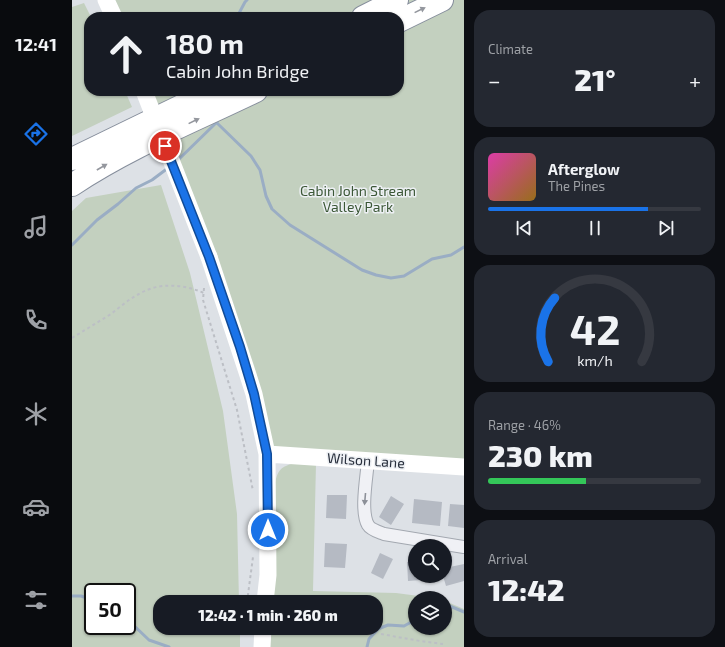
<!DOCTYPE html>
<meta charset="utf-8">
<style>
:root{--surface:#171b24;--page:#242831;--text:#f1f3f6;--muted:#9ea1a6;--line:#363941;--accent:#1a73e8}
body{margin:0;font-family:"Exo 2",sans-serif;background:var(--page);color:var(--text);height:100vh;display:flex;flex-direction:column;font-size:15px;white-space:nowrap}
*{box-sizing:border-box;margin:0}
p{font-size:13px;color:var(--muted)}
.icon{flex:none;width:22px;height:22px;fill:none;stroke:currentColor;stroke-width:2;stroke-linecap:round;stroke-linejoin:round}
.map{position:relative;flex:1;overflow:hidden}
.panel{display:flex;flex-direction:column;gap:10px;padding:10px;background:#0d0f14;width:261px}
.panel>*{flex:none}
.banner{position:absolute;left:12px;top:12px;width:320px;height:84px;border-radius:16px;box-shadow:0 1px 3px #0004;background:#171b24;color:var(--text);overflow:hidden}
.controls{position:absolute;left:336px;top:539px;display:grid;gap:8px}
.controls a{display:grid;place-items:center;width:44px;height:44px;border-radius:50%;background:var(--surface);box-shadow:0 1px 3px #0004;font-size:20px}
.speed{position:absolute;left:12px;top:583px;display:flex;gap:8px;font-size:20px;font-weight:700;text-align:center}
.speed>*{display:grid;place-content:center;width:52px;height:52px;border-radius:50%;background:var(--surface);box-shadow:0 1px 3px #0004;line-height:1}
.speed .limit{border:2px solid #111;border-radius:6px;background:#fff;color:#111}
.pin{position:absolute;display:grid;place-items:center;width:34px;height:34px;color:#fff;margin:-17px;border:2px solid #fff;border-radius:50%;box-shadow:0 1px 4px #0007}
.me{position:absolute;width:44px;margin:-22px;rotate:0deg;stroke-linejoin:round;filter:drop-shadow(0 0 3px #0008)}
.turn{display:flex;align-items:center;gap:14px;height:84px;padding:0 16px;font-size:18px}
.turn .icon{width:52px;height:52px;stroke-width:2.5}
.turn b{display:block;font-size:28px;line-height:34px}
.big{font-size:30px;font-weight:800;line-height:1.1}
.panel .widget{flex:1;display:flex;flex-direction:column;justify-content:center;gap:6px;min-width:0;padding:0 14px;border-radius:16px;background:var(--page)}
.panel .dial{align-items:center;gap:0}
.dial svg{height:104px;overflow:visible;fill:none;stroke:var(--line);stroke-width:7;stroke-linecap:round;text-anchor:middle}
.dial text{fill:var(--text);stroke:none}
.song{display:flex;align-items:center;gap:12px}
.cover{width:48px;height:48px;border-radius:6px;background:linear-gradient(135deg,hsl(320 70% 55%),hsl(40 70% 35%))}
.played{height:4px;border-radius:2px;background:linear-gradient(90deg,var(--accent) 75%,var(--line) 75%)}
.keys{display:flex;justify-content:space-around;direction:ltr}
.heat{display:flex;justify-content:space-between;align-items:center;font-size:22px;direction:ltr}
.charge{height:6px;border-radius:3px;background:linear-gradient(90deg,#34c759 46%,var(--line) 0)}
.trip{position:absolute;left:81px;top:595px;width:230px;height:40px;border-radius:16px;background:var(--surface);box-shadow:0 1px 3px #0004;font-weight:800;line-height:40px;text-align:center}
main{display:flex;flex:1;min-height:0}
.dock{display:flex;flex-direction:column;width:72px;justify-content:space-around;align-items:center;background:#090b0e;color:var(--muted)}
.dock .icon{width:28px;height:28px}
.dock .on{color:var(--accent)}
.dock b{font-size:18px;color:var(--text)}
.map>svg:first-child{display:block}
.green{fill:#c3d0bf;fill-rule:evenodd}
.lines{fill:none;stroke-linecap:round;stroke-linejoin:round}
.stream{stroke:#9aadc4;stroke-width:3}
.building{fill:#b5bac3}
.street-casing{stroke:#a3a8b0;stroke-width:14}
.highway-casing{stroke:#868e9c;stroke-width:24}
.path{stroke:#bcbfc5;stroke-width:2;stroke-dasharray:3 3;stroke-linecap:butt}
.street{stroke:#f0f1f5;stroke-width:12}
.secondary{stroke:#fff;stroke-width:17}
.highway{stroke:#fff;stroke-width:22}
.secondary-bridge{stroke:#fff;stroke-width:17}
.oneway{fill:#94979e}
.oneway2{fill:#8c9098}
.route-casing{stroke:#114b97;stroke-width:10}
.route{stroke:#1a73e8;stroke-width:7}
.labels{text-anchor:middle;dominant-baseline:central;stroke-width:3;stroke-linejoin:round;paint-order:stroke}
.park-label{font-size:14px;fill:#3b5736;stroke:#edf0f4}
.street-label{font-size:14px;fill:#282f3c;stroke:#edf0f4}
</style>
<main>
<nav class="dock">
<b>12:41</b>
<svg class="icon on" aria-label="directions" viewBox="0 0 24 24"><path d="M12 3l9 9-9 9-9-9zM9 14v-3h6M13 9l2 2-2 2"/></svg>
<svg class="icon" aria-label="music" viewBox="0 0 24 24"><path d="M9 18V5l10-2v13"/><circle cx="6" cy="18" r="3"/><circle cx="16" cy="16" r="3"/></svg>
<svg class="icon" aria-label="phone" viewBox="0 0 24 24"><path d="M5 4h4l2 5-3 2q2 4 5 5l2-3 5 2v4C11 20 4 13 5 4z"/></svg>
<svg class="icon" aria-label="climate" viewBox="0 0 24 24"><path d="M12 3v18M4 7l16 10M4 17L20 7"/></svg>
<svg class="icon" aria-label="car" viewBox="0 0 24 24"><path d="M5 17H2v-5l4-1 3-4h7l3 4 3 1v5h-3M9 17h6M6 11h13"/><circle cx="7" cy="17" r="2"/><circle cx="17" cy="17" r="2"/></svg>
<svg class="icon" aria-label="filters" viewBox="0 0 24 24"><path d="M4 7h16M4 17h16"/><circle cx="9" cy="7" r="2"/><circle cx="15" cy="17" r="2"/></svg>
</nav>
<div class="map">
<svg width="392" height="647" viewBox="0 0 392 647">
<rect width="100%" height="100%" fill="#dde1e6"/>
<path class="green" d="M 34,0 L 392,0 L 392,467 L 195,454 L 72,91 L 327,91 L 327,17 L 42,17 Z
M 12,3 L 19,17 L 17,17 L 17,91 L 53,91 L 60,107 L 0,136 L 0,7 Z
M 89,185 L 118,273 L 151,411 L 165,514 L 167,602 L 88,602 L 88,628 L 168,628 L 168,647 L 0,647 L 0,211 L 14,198 ZM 21,592 L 55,592 L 55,626 L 21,626 Z
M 222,463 L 244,464 L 241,591 L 324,593 L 362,598 L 343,598 L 343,628 L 373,628 L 373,601 L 392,609 L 392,647 L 197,647 L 198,628 L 304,628 L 304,602 L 199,602 L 202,487 C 206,471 206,468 222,463 Z"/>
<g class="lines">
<path class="stream" d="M 165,17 L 173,2 L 175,0
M 145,123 L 179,156 L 188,170 L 194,196 L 200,209 L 218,225 L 290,270 L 304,275 L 319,278 L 332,276 L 360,259 L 379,255 L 392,247
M 105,161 L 145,122
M 0,245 L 25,220 L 46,204 L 64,188 L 80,180 L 96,168
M 0,596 L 9,596 L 21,600
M 373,604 L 392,612
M 55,619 L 77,640 L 97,647
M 295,647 L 297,639 L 306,629 L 316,625 L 332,626 L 343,620"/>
</g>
<path class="building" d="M 255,495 L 275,495 L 274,519 L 254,518 Z
M 319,496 L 332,504 L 319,525 L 307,517 Z
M 342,499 L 370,502 L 368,526 L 340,523 Z
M 378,504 L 392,505 L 392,528 L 376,526 Z
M 253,543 L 275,544 L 273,568 L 252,567 Z
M 308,553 L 321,559 L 311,579 L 299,573 Z
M 343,561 L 343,576 L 361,576 L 362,579 L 336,581 L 335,562 Z
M 392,564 L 392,581 L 374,586 L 371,576 L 373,576 L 373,568 Z"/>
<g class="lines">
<g class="street-casing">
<path id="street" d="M 296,460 C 295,476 288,511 296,525 C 299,530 307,532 312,534 L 392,547"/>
</g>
<g class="highway-casing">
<path id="highway" d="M 291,17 L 325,0
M 327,21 L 370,0
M 0,159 L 140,91
M 0,185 C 57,147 122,121 184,91"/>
</g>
<path class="path" d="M 132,288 L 131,300 L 165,410 L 181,491
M 0,338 C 13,330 26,322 39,314 C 48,307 57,299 67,294 C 87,282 111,284 132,293
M 175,602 L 181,557
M 309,634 L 348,641 L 371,644"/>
<use href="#street" class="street"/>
<path class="secondary" d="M 34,0 L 42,17
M 137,257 L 176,375 L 182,394 L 195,454 L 196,575 L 193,602
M 195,454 L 392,467
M 190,647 L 191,628"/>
<use href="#highway" class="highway"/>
<path class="secondary-bridge" d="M 72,91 L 137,257"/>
</g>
<defs><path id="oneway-solid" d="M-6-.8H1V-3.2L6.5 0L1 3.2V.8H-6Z"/></defs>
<g class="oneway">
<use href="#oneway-solid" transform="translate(348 10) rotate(-26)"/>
<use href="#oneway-solid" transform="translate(122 121) rotate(-26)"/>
<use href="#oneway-solid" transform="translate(30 167) rotate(-30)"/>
</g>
<use class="oneway2" href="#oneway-solid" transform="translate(293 499) rotate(95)"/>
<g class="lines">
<g class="route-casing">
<path id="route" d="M 93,146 L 137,257 L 168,347 L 182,394 L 195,454 L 196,530"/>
</g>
<use href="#route" class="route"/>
</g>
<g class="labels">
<g class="park-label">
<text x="286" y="190">Cabin John Stream<tspan x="286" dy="16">Valley Park</tspan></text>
</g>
<g class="street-label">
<text transform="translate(294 460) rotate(4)">Wilson Lane</text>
</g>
</g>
</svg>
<div class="controls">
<a><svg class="icon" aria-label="search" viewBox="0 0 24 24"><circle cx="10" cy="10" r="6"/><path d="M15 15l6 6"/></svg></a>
<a><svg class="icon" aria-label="layers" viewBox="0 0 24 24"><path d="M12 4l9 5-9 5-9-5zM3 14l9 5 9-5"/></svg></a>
</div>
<div class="speed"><div class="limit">50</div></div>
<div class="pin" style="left:93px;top:146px;background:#d93025"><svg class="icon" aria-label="arrive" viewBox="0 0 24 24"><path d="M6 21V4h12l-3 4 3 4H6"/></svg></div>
<svg class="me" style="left:196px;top:530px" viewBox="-20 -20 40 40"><circle r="17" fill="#1a73e8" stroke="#fff" stroke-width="3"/><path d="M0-11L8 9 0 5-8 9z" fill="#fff"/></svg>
<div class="trip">12:42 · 1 min · 260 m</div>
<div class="banner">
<div class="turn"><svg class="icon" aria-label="ahead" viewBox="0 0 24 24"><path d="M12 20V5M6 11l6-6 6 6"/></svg><div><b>180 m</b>Cabin John Bridge</div></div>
</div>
</div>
<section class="panel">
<div class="widget"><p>Climate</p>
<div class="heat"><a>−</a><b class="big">21°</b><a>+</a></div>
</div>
<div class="widget">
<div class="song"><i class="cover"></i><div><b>Afterglow</b><p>The Pines</p></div></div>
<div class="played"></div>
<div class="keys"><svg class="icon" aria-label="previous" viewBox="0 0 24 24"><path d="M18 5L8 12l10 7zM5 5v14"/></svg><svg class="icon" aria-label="pause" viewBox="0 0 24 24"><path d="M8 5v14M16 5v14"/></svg><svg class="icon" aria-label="next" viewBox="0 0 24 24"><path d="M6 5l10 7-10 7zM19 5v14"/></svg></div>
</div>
<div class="widget dial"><svg viewBox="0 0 100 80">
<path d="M14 69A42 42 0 1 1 86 69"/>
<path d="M14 69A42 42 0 0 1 19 20" stroke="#1a73e8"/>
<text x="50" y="56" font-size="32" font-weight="700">42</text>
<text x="50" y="72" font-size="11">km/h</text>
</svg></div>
<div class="widget"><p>Range · 46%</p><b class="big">230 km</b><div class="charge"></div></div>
<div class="widget"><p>Arrival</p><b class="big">12:42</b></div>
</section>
</main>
